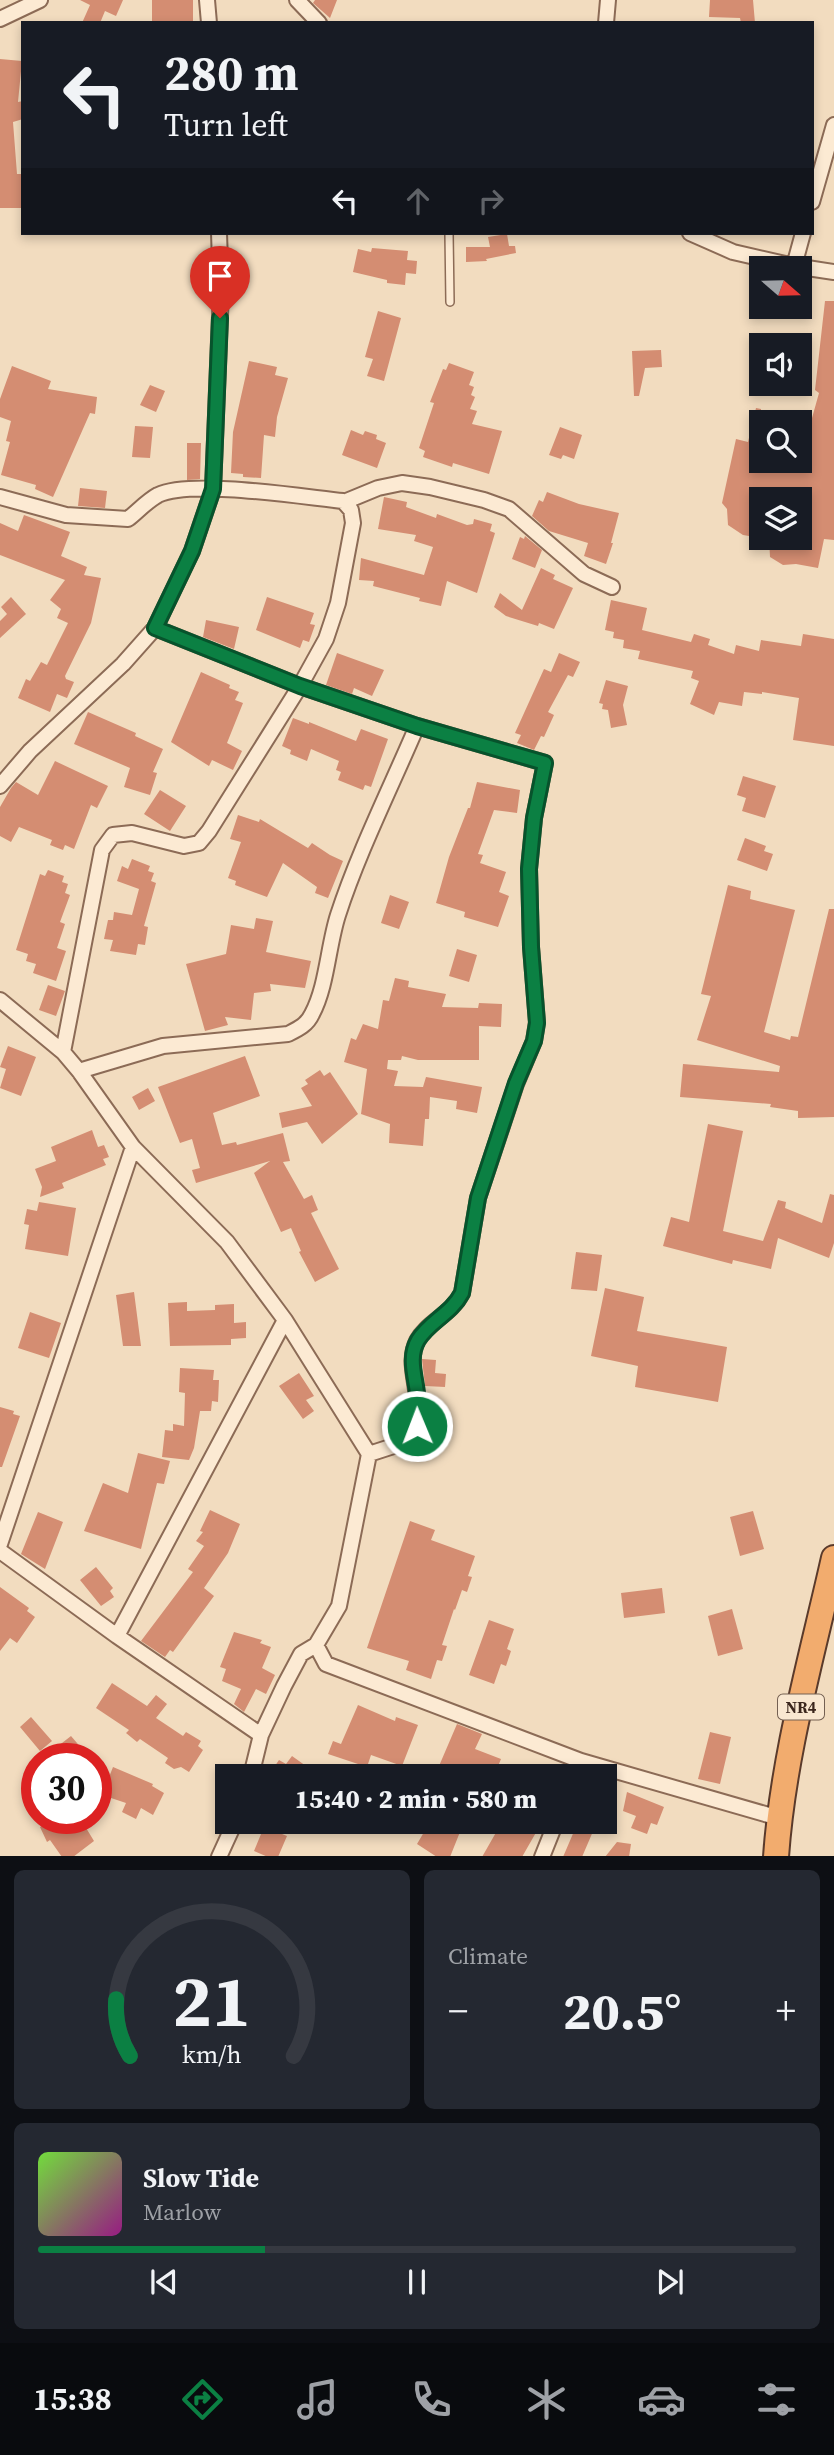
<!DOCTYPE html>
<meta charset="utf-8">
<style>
:root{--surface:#171b24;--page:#242831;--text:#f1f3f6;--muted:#9ea1a6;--line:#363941;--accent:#0b8043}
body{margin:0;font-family:"Source Serif 4",serif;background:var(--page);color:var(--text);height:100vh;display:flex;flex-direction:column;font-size:26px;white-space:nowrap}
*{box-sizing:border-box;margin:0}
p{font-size:23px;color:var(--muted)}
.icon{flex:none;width:38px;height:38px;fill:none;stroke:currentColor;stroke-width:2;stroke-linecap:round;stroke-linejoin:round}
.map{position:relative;height:1856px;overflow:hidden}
.drawer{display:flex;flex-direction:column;gap:14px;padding:14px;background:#0d0f14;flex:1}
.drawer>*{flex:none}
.hud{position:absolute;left:21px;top:21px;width:793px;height:214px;border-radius:0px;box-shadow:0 4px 10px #0003;background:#171b24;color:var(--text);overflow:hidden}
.needle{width:46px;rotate:110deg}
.fabs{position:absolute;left:749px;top:256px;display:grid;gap:14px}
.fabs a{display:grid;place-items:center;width:63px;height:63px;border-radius:0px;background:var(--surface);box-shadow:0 4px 10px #0003;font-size:35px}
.speed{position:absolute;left:21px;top:1743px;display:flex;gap:14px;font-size:35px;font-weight:700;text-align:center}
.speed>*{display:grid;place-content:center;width:91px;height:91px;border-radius:50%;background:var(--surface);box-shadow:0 4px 10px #0003;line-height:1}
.speed .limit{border:10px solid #d22;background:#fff;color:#111}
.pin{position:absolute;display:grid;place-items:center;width:60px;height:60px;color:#fff;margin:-72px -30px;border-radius:50% 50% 50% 0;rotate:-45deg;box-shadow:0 0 7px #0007}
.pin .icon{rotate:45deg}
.me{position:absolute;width:77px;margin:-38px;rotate:359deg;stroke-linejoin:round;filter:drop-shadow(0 0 5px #0008)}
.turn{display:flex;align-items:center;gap:24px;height:147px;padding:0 28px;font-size:32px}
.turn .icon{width:91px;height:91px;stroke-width:2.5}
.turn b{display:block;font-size:49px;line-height:60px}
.lanes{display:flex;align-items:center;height:66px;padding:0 28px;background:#0003;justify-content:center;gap:35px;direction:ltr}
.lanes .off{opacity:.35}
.big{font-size:52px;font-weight:800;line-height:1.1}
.drawer .card{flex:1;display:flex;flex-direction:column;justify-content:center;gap:10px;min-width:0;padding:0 24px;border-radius:10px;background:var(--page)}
.drawer .dial{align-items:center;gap:0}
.dial svg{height:182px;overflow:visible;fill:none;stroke:var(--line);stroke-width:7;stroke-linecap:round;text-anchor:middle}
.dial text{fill:var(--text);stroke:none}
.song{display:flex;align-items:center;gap:21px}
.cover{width:84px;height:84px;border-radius:10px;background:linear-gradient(135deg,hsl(100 70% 55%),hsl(310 70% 35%))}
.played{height:7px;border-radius:4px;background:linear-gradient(90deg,var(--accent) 30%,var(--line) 30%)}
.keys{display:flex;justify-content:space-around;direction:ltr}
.heat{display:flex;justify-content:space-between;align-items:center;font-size:38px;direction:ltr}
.drawer .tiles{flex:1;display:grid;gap:14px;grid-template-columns:1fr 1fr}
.card:last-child{grid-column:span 2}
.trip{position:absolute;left:215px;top:1764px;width:402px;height:70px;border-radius:0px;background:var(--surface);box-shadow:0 4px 10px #0003;font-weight:800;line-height:70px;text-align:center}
.dock{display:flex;height:112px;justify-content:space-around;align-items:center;background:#090b0e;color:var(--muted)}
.dock .icon{width:49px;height:49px}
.dock .on{color:var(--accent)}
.dock b{font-size:32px;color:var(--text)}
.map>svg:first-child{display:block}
.building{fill:#d48d72}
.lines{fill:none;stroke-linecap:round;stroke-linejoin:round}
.service-casing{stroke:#8c6b56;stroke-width:10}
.minor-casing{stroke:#8c6b56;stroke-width:18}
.trunk-casing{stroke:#5a3a2b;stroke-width:28}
.service{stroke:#fcead3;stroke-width:7}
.minor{stroke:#fcead3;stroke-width:14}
.trunk{stroke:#f2ac6e;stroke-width:24}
.route-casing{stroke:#07532c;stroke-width:18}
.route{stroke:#0b8043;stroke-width:12}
.labels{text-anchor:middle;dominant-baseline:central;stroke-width:5;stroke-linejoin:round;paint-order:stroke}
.shield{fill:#f9e7d0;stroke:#746052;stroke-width:2}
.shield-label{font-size:16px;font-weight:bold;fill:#3b261c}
</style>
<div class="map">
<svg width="834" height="1857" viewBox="0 0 834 1857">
<rect width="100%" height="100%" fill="#f2dcbf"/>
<path class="building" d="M 80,0 L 123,0 L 116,16 L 105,11 L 100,23 L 82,23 L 90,5 Z
M 152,0 L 193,0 L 193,23 L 152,23 Z
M 315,0 L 337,0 L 330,18 L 313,3 Z
M 710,0 L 753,0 L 755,23 L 741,23 L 740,18 L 709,17 Z
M 0,59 L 22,61 L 18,102 L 23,101 L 23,119 L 13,122 L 17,174 L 22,174 L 21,208 L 0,208 Z
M 507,234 L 509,246 L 515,246 L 516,253 L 486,259 L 487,261 L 466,262 L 466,247 L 490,247 L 488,237 Z
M 372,248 L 408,251 L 407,260 L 417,261 L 416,274 L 406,273 L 405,285 L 387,283 L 387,280 L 353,272 L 358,249 L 371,252 Z
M 825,301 L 834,301 L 834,540 L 824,539 L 818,568 L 796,564 L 783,565 L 770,557 L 769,537 L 800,537 L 800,499 L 761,499 L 761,538 L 743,535 L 728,525 L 727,509 L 722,503 L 736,439 L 748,442 L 756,408 L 761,409 L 761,460 L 800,460 L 800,415 L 812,418 L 819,393 L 815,390 Z
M 378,311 L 401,318 L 384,381 L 367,376 L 373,359 L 365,357 Z
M 661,350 L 662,367 L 645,368 L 639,396 L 634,396 L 632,351 Z
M 249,361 L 277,367 L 275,375 L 288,378 L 277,417 L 275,437 L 264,435 L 261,478 L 243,477 L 243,474 L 231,473 L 233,432 Z
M 449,363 L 474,372 L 469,385 L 474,387 L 471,395 L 475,397 L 470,409 L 477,411 L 472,424 L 502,431 L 489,474 L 453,463 L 452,467 L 423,457 L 425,451 L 419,448 L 434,403 L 430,402 L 443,369 L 446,370 Z
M 12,366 L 51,381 L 48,389 L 97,397 L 95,414 L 90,413 L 53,497 L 35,489 L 36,485 L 1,475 L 10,442 L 6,441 L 11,421 L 0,417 L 0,399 Z
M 150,385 L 165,391 L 156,412 L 140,405 Z
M 135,426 L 153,427 L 150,458 L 132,457 Z
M 560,427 L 582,435 L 574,459 L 563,455 L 561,459 L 549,455 Z
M 351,430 L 363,435 L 365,431 L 377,435 L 376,439 L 386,443 L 377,468 L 342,455 Z
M 187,443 L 201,443 L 200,479 L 187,480 Z
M 80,488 L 107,491 L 105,508 L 78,506 Z
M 547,492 L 579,504 L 619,513 L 611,543 L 613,543 L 606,564 L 584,556 L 588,543 L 549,531 L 532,516 L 539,500 L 543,502 Z
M 384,497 L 407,502 L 406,507 L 436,518 L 437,514 L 467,525 L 473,524 L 474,519 L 492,524 L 490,531 L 495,533 L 477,593 L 447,581 L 441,606 L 419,601 L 420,598 L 373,586 L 374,581 L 359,580 L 361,558 L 424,575 L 433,547 L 414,541 L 416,535 L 378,529 Z
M 24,515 L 70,532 L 61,556 L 87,567 L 84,575 L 101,578 L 91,623 L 65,676 L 66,679 L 74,682 L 67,698 L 57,694 L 50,712 L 18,698 L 26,679 L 30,681 L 41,662 L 47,665 L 68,623 L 57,618 L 61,609 L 50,600 L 65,580 L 0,555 L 0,523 L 18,531 Z
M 525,536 L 542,550 L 535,568 L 512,559 L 520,537 L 524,539 Z
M 541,568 L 555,575 L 553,579 L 573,588 L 554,629 L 539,623 L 538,626 L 506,616 L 494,607 L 500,593 L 522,610 Z
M 11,597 L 26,614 L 0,638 L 0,621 L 7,614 L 1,607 Z
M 267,597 L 314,613 L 310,624 L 315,625 L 309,642 L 303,640 L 300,648 L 256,630 Z
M 611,600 L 647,608 L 642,630 L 691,642 L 694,634 L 710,639 L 708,645 L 734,654 L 736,645 L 759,651 L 761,640 L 801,646 L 803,634 L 834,639 L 834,746 L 793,740 L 799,698 L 762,692 L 762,694 L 744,692 L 742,706 L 719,702 L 714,715 L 690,704 L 699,681 L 691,678 L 693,671 L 638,659 L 640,651 L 623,648 L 624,640 L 613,638 L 614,632 L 605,630 Z
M 206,620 L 239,627 L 234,649 L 203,637 Z
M 337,653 L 384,670 L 372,696 L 354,688 L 352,694 L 326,685 Z
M 559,653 L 580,662 L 573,677 L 568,675 L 548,712 L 554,715 L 544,737 L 541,736 L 534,750 L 517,743 L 521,735 L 515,733 L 544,669 L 551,672 Z
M 201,672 L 230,685 L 229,688 L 239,692 L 235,700 L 243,703 L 227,743 L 242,751 L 233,770 L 212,760 L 209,766 L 171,742 Z
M 606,680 L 628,686 L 623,705 L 627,725 L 611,728 L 608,710 L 602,709 L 603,704 L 599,703 Z
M 88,712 L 136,733 L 135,736 L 163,749 L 153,772 L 157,773 L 150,795 L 124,787 L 130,768 L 74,744 Z
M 293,718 L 309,724 L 309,722 L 356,741 L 361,729 L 388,739 L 371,787 L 365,785 L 363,790 L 338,780 L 341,772 L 336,770 L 339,761 L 311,749 L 307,761 L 290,754 L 291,750 L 282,746 Z
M 55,761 L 108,786 L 97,808 L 91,805 L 74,849 L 65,845 L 63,850 L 50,845 L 52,840 L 19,827 L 11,842 L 0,836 L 0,807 L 11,788 L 16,782 L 38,795 Z
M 743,776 L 776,786 L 765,818 L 742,811 L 746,798 L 737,795 Z
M 477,782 L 520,790 L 517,813 L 494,810 L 478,854 L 483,855 L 480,863 L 506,872 L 499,892 L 509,896 L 498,927 L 464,917 L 465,912 L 436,903 L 449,857 L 468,808 L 470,808 Z
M 160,790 L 186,806 L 170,831 L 144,814 Z
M 238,815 L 259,822 L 260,819 L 308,848 L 312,843 L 330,855 L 343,861 L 328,898 L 315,893 L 317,887 L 283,863 L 267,897 L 235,885 L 236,881 L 228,878 L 241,842 L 230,839 Z
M 745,838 L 766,846 L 764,851 L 773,854 L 767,871 L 737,860 Z
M 132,859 L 150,866 L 148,871 L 154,873 L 151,881 L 156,883 L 144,926 L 148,927 L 145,945 L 138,944 L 136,955 L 110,951 L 113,940 L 104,939 L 108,920 L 113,920 L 114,912 L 132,915 L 139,889 L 117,881 L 122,866 L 128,869 Z
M 48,870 L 64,876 L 62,882 L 68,884 L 65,893 L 70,895 L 60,922 L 65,924 L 57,948 L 66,951 L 56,981 L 33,973 L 36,964 L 26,961 L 28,954 L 16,950 L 40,874 L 45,876 Z
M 728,885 L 751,891 L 750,899 L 795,910 L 764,1032 L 790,1040 L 791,1036 L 798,1037 L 829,909 L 834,909 L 834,1117 L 798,1118 L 798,1111 L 770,1107 L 771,1104 L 680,1097 L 683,1064 L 779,1072 L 780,1066 L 697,1040 L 711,996 L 701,994 Z
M 390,895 L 409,902 L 399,929 L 381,923 Z
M 256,918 L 273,921 L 266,952 L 311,961 L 305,988 L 270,984 L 271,991 L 254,993 L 251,1020 L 225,1017 L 228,1025 L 205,1031 L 186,964 L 226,954 L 231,925 L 254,929 Z
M 457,949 L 477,955 L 469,982 L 449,976 Z
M 395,978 L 409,981 L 408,987 L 446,994 L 442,1007 L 478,1008 L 479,1003 L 502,1004 L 501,1027 L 479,1026 L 479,1060 L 418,1060 L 402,1056 L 401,1060 L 388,1060 L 387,1069 L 398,1071 L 394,1086 L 423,1087 L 426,1077 L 482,1087 L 477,1113 L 456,1109 L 457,1101 L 430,1097 L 429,1119 L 425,1119 L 423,1146 L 389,1143 L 390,1124 L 361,1114 L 367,1069 L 344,1062 L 351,1038 L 356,1040 L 363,1024 L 378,1029 L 383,1000 L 389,1001 Z
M 48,985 L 65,991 L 56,1016 L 39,1010 Z
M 8,1046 L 36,1057 L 21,1096 L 0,1088 L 6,1069 L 0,1067 Z
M 245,1056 L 260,1096 L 213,1113 L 222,1145 L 236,1142 L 237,1145 L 283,1133 L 290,1161 L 283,1162 L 304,1199 L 312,1195 L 318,1210 L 311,1213 L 339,1269 L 315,1282 L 299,1252 L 301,1251 L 291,1228 L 281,1232 L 254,1173 L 270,1161 L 196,1183 L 192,1170 L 200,1168 L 192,1139 L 180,1143 L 158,1087 Z
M 320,1070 L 324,1076 L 330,1072 L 358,1114 L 322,1144 L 307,1122 L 282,1128 L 279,1113 L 312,1106 L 301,1088 L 308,1084 L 305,1080 Z
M 148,1088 L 155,1101 L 139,1110 L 132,1097 Z
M 708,1124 L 743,1131 L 723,1231 L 763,1241 L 778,1200 L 786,1202 L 785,1208 L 822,1223 L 830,1194 L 834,1195 L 834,1243 L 829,1258 L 778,1238 L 771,1269 L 733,1260 L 732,1264 L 663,1246 L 671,1217 L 689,1222 Z
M 92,1130 L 98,1147 L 104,1145 L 109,1157 L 103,1159 L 106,1165 L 62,1183 L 64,1188 L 40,1197 L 42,1187 L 35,1169 L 56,1161 L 51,1147 Z
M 39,1202 L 76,1208 L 68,1256 L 25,1249 L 29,1225 L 24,1224 L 27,1209 L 37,1211 Z
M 576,1252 L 602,1255 L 597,1291 L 571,1289 Z
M 605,1288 L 644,1297 L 637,1331 L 727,1347 L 718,1402 L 635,1387 L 638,1366 L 591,1356 Z
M 134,1292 L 141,1346 L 123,1346 L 116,1295 Z
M 187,1302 L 187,1311 L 215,1310 L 215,1305 L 234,1304 L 234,1323 L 246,1322 L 246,1338 L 231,1339 L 231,1345 L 170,1346 L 168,1303 Z
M 30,1312 L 61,1323 L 49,1358 L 18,1348 Z
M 422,1359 L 436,1360 L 435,1373 L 446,1374 L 445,1387 L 425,1386 Z
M 180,1368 L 214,1370 L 213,1380 L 219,1380 L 218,1402 L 212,1401 L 211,1411 L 200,1411 L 194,1448 L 189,1460 L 162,1457 L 165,1430 L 173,1431 L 173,1424 L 184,1426 L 185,1393 L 179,1392 Z
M 299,1373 L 314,1396 L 306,1400 L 314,1411 L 303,1419 L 279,1386 Z
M 0,1407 L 14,1411 L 13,1414 L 20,1416 L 2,1467 L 0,1467 Z
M 138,1453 L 170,1461 L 164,1484 L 157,1483 L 141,1549 L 84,1531 L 103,1483 L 128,1493 Z
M 210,1510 L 240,1524 L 228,1553 L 204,1588 L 214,1596 L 173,1652 L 170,1650 L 165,1657 L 141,1641 L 193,1572 L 188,1569 L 204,1546 L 196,1541 L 203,1532 L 200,1531 Z
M 753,1511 L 764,1549 L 740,1556 L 730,1517 Z
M 38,1512 L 63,1522 L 45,1569 L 21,1554 Z
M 410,1521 L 435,1530 L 431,1540 L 475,1556 L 468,1576 L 472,1577 L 467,1592 L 462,1590 L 455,1610 L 454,1609 L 442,1645 L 447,1646 L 442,1661 L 437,1660 L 431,1679 L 406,1670 L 409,1661 L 367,1648 Z
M 96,1567 L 113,1588 L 110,1591 L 114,1597 L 101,1606 L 80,1580 Z
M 0,1587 L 29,1608 L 27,1611 L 35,1617 L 17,1643 L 10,1638 L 0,1651 Z
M 662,1588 L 665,1613 L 624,1618 L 621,1593 Z
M 732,1609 L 743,1649 L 718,1656 L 708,1616 Z
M 489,1620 L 514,1629 L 507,1649 L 511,1651 L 506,1666 L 501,1664 L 494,1684 L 469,1675 Z
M 234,1632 L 262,1640 L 260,1643 L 271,1647 L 262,1668 L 275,1675 L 266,1694 L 256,1689 L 244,1712 L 234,1704 L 241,1689 L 222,1681 L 226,1669 L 220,1667 Z
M 112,1683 L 147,1706 L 156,1695 L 167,1704 L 156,1718 L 183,1736 L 186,1732 L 201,1741 L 198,1746 L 203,1750 L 189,1772 L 181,1767 L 174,1769 L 165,1763 L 168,1758 L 140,1739 L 137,1742 L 126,1733 L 129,1730 L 96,1708 Z
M 358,1705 L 395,1721 L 396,1717 L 418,1725 L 402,1766 L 371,1755 L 367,1767 L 328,1754 L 333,1741 L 341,1744 Z
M 31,1717 L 52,1741 L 40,1751 L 20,1727 Z
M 457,1724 L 482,1734 L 475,1749 L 501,1759 L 494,1776 L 480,1776 L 454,1766 L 452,1772 L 439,1766 Z
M 710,1732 L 731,1737 L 720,1784 L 698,1779 Z
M 71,1736 L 83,1750 L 72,1759 L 61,1759 L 53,1750 Z
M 292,1756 L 320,1776 L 268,1776 L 279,1760 L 286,1764 Z
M 113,1767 L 153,1784 L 152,1786 L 164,1793 L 153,1815 L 141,1808 L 136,1819 L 122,1812 L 126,1803 L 102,1795 Z
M 627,1792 L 664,1807 L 657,1825 L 651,1823 L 647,1834 L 631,1828 L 636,1816 L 623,1811 Z
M 58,1818 L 80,1818 L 94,1841 L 73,1857 L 62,1857 L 50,1840 L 47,1842 L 40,1827 Z
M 266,1822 L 289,1822 L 282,1834 L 287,1836 L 278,1857 L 268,1857 L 254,1851 Z
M 430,1822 L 464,1822 L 450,1857 L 437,1857 L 417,1844 Z
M 502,1822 L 542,1822 L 522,1857 L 482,1857 Z
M 578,1822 L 597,1822 L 582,1857 L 563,1857 Z
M 617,1842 L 631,1844 L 629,1857 L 605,1857 Z"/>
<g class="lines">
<g class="service-casing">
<path id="service" d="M 449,233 L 450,302"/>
</g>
<g class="minor-casing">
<path id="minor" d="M 207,0 L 209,23
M 297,0 L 319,23
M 0,19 L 40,0
M 606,23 L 608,0
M 812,202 L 834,125
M 690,233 L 733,252 L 794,266 L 834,272
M 794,266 L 803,233
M 0,497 L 66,515 L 128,519 C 137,512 147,501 158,495 C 191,479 303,497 343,501 L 351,510 L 353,523 L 338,603 L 326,639 L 300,686 L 209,831 L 199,843 L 184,846 L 132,833 L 113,835 L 102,850 L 63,1052
M 344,502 L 378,488 L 402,483 L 430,487 L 484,500 L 509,509 L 584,574 L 612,587
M 155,628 L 300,686 L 417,726 L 545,763 L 534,818 L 529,869 L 531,947 L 537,1022 L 534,1041 L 516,1084 L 478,1198 L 462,1293 C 451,1315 427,1322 417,1341 C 409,1358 414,1374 416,1390 C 419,1407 417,1424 412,1440 L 369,1454
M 0,786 L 30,751 L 123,664 L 155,628 L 192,551 L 213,489 L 221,291 L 219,233
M 0,1000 L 63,1052 L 79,1071 L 133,1147 L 227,1242 L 285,1320 L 369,1454 L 339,1606 L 316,1645 L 326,1664 L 581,1761 L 779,1818
M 79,1071 L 163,1046 L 288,1034 C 298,1029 307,1025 312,1014 C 327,986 328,946 338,915 C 358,853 391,787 417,726
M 0,1544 L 133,1147
M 0,1551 L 117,1636 L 261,1735
M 117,1636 L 285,1320
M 251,1776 L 261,1735 L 284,1686 L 301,1654 L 316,1645
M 575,1776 L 581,1761
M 219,1857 L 235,1822
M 542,1857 L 556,1822"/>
</g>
<g class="trunk-casing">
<path id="trunk" d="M 776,1857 C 783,1756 812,1656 834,1558"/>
</g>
<use href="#service" class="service"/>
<use href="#minor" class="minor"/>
<use href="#trunk" class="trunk"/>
</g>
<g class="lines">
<g class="route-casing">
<path id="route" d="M 220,318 L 213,489 L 192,551 L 155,628 L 300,686 L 417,726 L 545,763 L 534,818 L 529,869 L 531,947 L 537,1023 L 534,1041 L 516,1083 L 478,1198 L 462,1293 C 451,1314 430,1321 418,1340 C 408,1357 415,1375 417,1393 C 418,1404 417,1415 417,1426"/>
</g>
<use href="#route" class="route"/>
</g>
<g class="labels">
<rect class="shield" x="778" y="1694.5" width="46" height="25" rx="5"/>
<g class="shield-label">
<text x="801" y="1707">NR4</text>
</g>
</g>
</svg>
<div class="fabs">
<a><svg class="needle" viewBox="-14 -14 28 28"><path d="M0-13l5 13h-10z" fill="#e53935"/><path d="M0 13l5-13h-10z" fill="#9ea1a6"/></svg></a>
<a><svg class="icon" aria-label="sound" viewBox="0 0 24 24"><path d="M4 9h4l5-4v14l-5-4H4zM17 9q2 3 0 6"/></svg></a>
<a><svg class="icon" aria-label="search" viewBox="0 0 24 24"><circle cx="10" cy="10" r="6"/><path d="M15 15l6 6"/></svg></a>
<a><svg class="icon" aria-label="layers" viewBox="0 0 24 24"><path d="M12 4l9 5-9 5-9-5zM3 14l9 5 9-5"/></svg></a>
</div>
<div class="speed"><div class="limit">30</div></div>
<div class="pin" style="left:220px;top:318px;background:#d93025"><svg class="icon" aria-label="arrive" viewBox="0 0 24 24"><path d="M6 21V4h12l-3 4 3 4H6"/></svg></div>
<svg class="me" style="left:417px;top:1426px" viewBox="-20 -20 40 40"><circle r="17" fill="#0b8043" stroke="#fff" stroke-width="3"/><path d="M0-11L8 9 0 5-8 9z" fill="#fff"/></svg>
<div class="trip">15:40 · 2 min · 580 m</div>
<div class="hud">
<div class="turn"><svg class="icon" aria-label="left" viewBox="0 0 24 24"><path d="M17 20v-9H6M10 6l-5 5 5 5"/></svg><div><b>280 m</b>Turn left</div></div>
<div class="lanes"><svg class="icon" aria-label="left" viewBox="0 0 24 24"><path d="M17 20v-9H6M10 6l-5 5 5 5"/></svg><svg class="icon off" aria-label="ahead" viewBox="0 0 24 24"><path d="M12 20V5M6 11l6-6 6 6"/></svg><svg class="icon off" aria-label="right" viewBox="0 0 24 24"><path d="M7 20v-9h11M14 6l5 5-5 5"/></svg></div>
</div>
</div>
<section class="drawer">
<div class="tiles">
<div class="card dial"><svg viewBox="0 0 100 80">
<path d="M14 69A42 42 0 1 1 86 69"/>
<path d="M14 69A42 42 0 0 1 8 44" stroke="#0b8043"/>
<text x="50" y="56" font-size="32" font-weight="700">21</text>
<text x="50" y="72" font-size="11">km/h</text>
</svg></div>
<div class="card"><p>Climate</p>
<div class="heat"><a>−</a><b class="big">20.5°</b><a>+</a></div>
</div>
<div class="card">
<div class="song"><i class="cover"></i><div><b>Slow Tide</b><p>Marlow</p></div></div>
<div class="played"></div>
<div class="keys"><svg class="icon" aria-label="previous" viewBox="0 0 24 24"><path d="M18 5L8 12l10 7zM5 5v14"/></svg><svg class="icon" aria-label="pause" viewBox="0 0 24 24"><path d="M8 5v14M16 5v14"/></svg><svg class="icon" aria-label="next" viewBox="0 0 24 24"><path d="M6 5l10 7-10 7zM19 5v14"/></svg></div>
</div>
</div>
</section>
<nav class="dock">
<b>15:38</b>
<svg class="icon on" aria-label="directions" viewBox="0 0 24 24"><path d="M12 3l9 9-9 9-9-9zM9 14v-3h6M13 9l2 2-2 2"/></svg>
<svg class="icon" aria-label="music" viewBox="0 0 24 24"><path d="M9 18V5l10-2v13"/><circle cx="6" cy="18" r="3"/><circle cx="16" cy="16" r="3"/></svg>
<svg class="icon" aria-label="phone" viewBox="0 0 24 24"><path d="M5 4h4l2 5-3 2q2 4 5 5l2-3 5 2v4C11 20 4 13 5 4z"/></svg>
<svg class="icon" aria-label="climate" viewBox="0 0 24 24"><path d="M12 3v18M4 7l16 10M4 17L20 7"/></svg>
<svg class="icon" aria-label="car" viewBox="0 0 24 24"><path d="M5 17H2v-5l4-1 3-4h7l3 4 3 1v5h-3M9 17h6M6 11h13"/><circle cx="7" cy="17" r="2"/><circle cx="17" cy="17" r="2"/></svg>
<svg class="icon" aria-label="filters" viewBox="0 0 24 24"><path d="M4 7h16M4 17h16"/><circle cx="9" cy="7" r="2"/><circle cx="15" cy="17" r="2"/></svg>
</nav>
